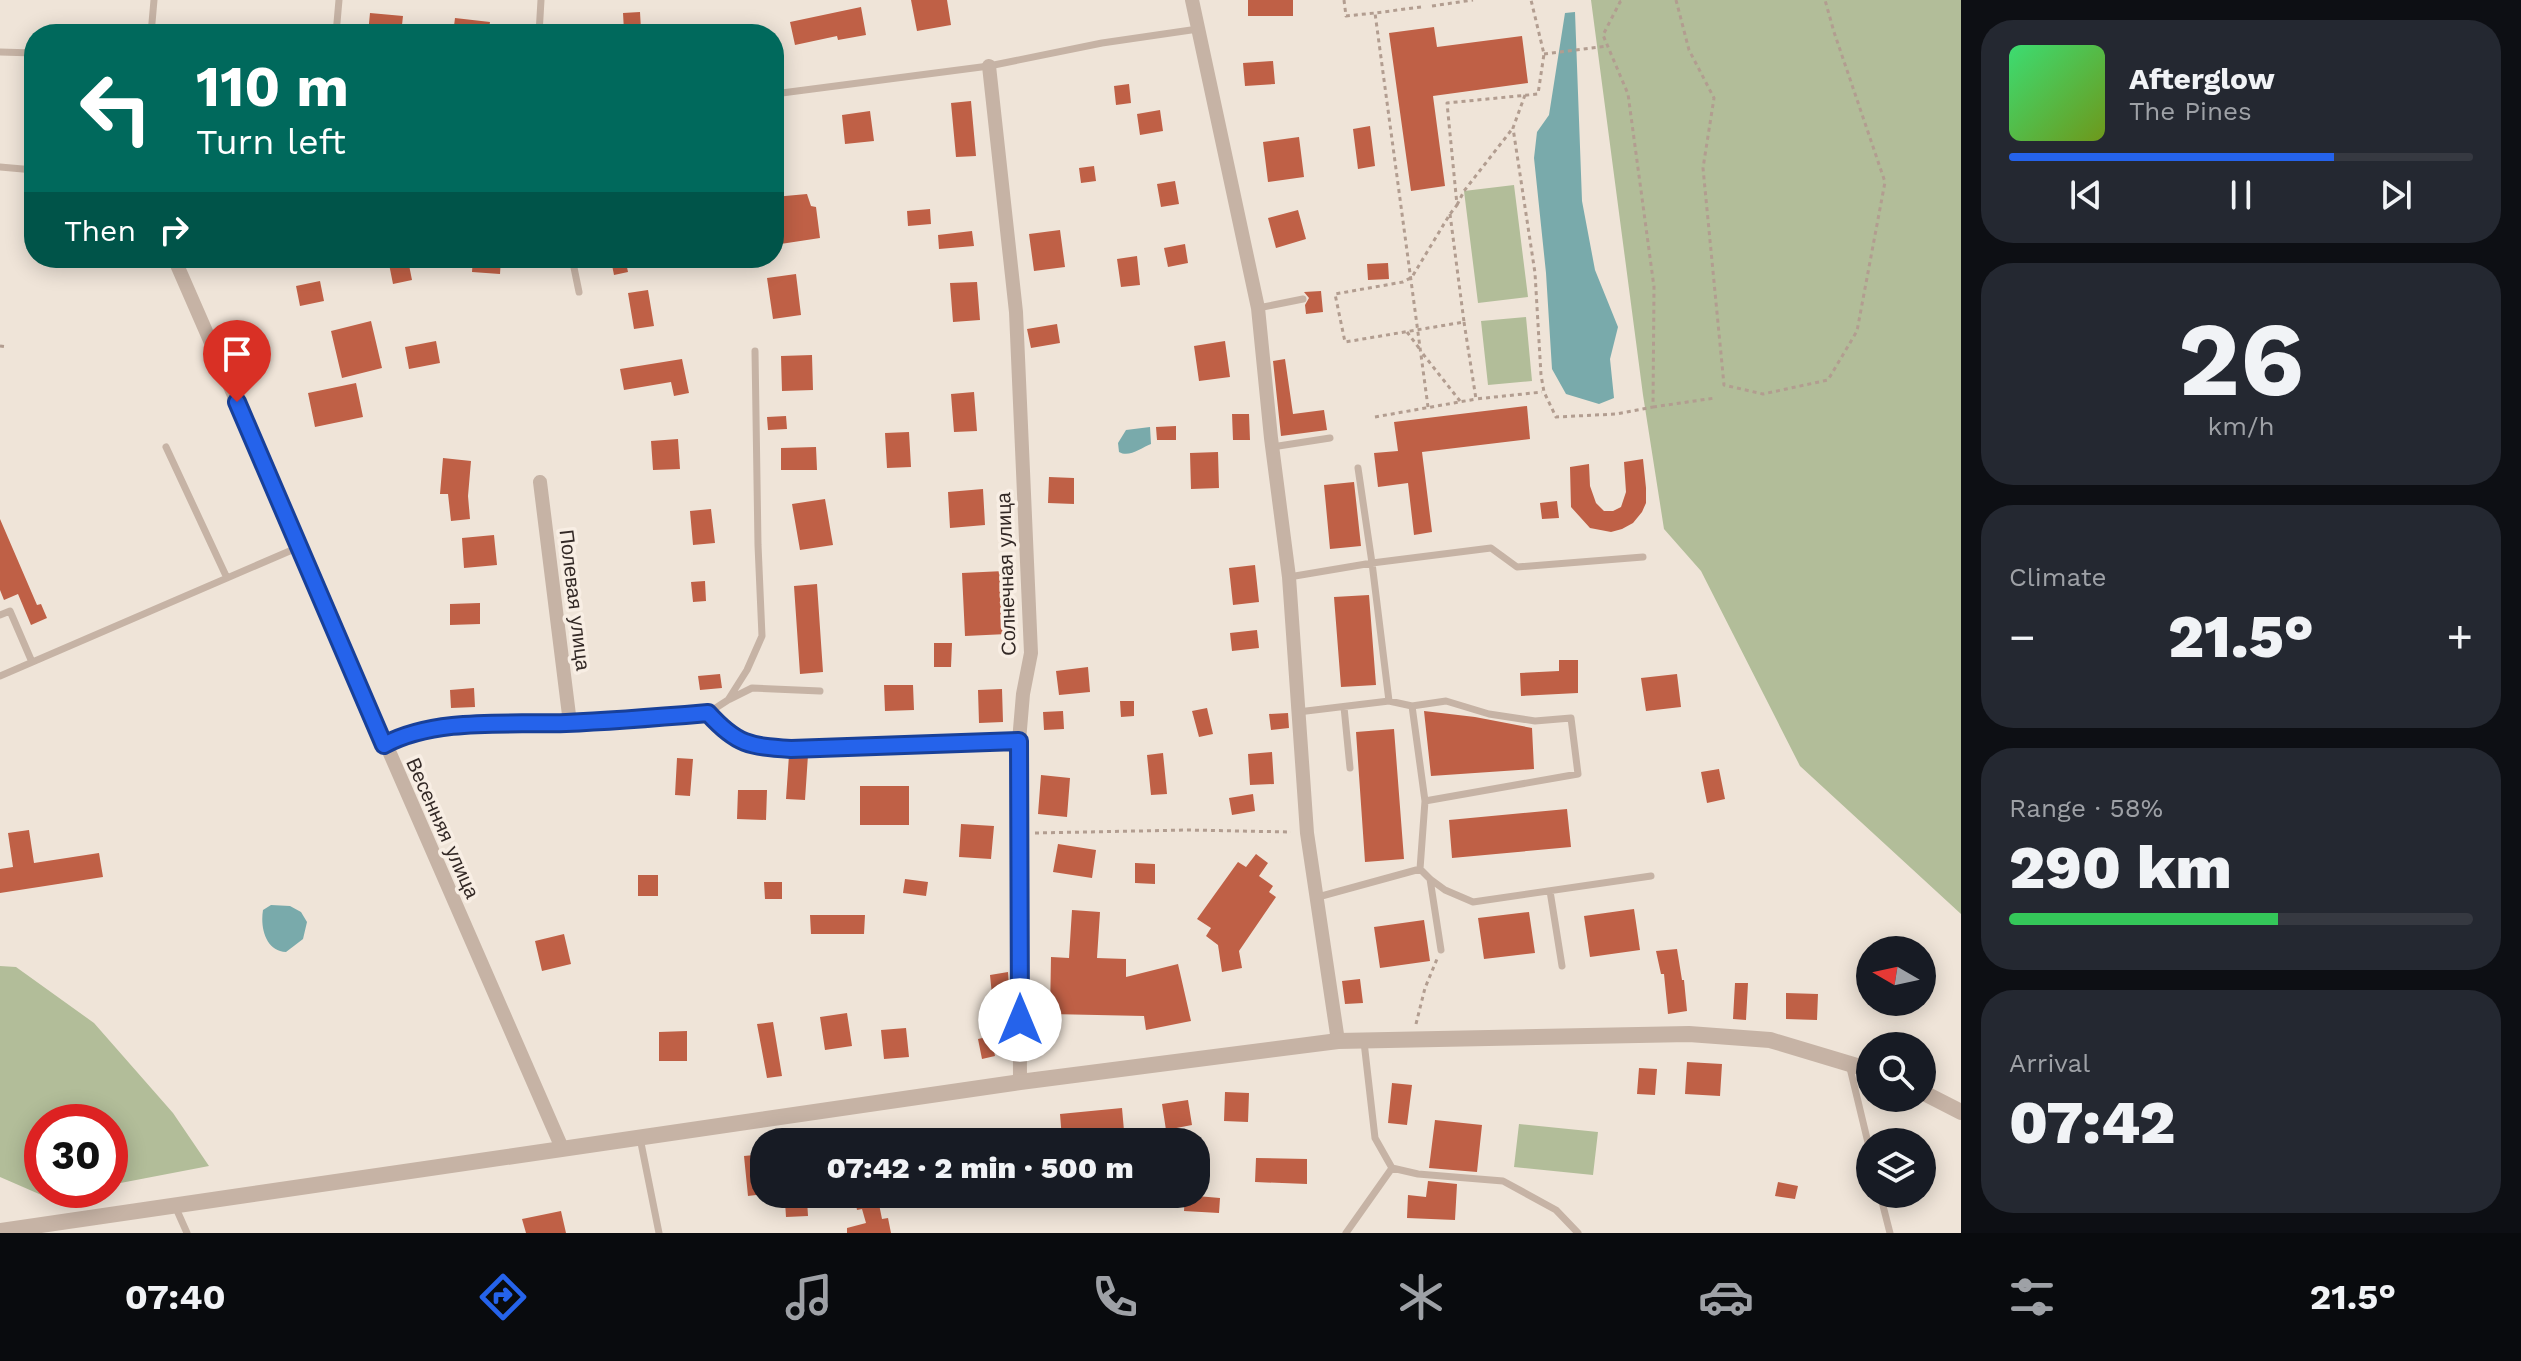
<!DOCTYPE html>
<meta charset="utf-8">
<style>
:root{--surface:#171b24;--page:#242831;--text:#f1f3f6;--muted:#9ea1a6;--line:#363941;--accent:#2563eb}
body{margin:0;font-family:"Work Sans",sans-serif;background:var(--page);color:var(--text);height:100vh;display:flex;flex-direction:column;font-size:30px;white-space:nowrap}
*{box-sizing:border-box;margin:0}
p{font-size:26px;color:var(--muted)}
.icon{flex:none;width:44px;height:44px;fill:none;stroke:currentColor;stroke-width:2;stroke-linecap:round;stroke-linejoin:round}
.map{position:relative;flex:1;overflow:hidden}
.sheet{display:flex;flex-direction:column;gap:20px;padding:20px;background:#0d0f14;width:560px}
.sheet>*{flex:none}
.top-card{position:absolute;left:24px;top:24px;width:760px;height:244px;border-radius:32px;box-shadow:0 4px 20px #0003;background:#00695c;color:#fff;overflow:hidden}
.needle{width:52px;rotate:279deg}
.fabs{position:absolute;left:1856px;top:936px;display:grid;gap:16px}
.fabs a{display:grid;place-items:center;width:80px;height:80px;border-radius:50%;background:var(--surface);box-shadow:0 4px 20px #0003;font-size:40px}
.speed{position:absolute;left:24px;top:1104px;display:flex;gap:16px;font-size:40px;font-weight:700;text-align:center}
.speed>*{display:grid;place-content:center;width:104px;height:104px;border-radius:50%;background:var(--surface);box-shadow:0 4px 20px #0003;line-height:1}
.speed .limit{border:12px solid #d22;background:#fff;color:#111}
.pin{position:absolute;display:grid;place-items:center;width:68px;height:68px;color:#fff;margin:-82px -34px;border-radius:50% 50% 50% 0;rotate:-45deg;box-shadow:0 0 8px #0007}
.pin .icon{rotate:45deg}
.me{position:absolute;width:88px;margin:-44px;rotate:0deg;stroke-linejoin:round;filter:drop-shadow(0 0 6px #0008)}
.turn{display:flex;align-items:center;gap:28px;height:168px;padding:0 40px;font-size:36px}
.turn .icon{width:104px;height:104px;stroke-width:2.5}
.turn b{display:block;font-size:56px;line-height:68px}
.then{display:flex;align-items:center;height:76px;padding:0 40px;background:#0003;gap:16px;font-size:30px}
.big{font-size:60px;font-weight:800;line-height:1.1}
.sheet .tile{flex:1;display:flex;flex-direction:column;justify-content:center;gap:12px;min-width:0;padding:0 28px;border-radius:32px;background:var(--page)}
.sheet .dial{align-items:center;gap:0}
.dial b{font-size:104px;line-height:1}
.song{display:flex;align-items:center;gap:24px}
.cover{width:96px;height:96px;border-radius:12px;background:linear-gradient(135deg,hsl(140 70% 55%),hsl(80 70% 35%))}
.played{height:8px;border-radius:4px;background:linear-gradient(90deg,var(--accent) 70%,var(--line) 70%)}
.keys{display:flex;justify-content:space-around;direction:ltr}
.heat{display:flex;justify-content:space-between;align-items:center;font-size:44px;direction:ltr}
.charge{height:12px;border-radius:6px;background:linear-gradient(90deg,#34c759 58%,var(--line) 0)}
.trip{position:absolute;left:750px;top:1128px;width:460px;height:80px;border-radius:32px;background:var(--surface);box-shadow:0 4px 20px #0003;font-weight:800;line-height:80px;text-align:center}
.dock{display:flex;height:128px;justify-content:space-around;align-items:center;background:#090b0e;color:var(--muted)}
.dock .icon{width:56px;height:56px}
.dock .current{color:var(--accent)}
.dock b{font-size:36px;color:var(--text)}
main{display:flex;flex:1;min-height:0}
.map>svg:first-child{display:block}
.green{fill:#b2bd99}
.water{fill:#79aaab}
.building{fill:#bf6046}
.lines{fill:none;stroke-linecap:round;stroke-linejoin:round}
.path{stroke:#b29d90;stroke-width:3;stroke-dasharray:4 4;stroke-linecap:butt}
.service{stroke:#c6b3a5;stroke-width:7}
.minor{stroke:#c6b3a5;stroke-width:14}
.tertiary{stroke:#c6b3a5;stroke-width:16}
.route-casing{stroke:#184099;stroke-width:20}
.route{stroke:#2563eb;stroke-width:14}
.labels{text-anchor:middle;dominant-baseline:central;stroke-width:7;stroke-linejoin:round;paint-order:stroke}
.street-label{font-size:20px;fill:#332926;stroke:#f8eee4}
</style>
<main>
<div class="map">
<svg width="1961" height="1233" viewBox="0 0 1961 1233">
<rect width="100%" height="100%" fill="#efe4d8"/>
<path class="green" d="M 1591,0 L 1961,0 L 1961,914 L 1800,766 L 1701,571 L 1664,529 L 1643,395 Z
M 1514,185 L 1528,297 L 1478,303 L 1464,191 Z
M 1526,317 L 1532,381 L 1488,385 L 1481,321 Z
M 0,966 L 16,967 L 94,1023 L 173,1113 L 209,1166 L 110,1185 L 110,1122 L 42,1122 L 42,1190 L 82,1190 L 46,1197 L 0,1177 Z
M 1519,1124 L 1598,1132 L 1593,1175 L 1514,1167 Z"/>
<path class="water" d="M 1575,12 L 1582,201 L 1595,270 L 1618,327 L 1610,359 L 1614,398 L 1599,404 L 1566,394 L 1552,369 L 1546,273 L 1534,158 L 1537,132 L 1549,115 L 1565,13 Z
M 1150,427 L 1151,444 C 1141,448 1129,458 1119,452 L 1118,443 L 1126,430 Z
M 271,905 L 290,906 L 301,912 L 307,922 L 303,939 L 286,952 C 266,951 260,928 263,910 Z"/>
<path class="building" d="M 911,0 L 947,0 L 951,25 L 917,31 Z
M 1248,0 L 1293,0 L 1293,16 L 1248,16 Z
M 861,7 L 866,35 L 838,40 L 837,36 L 795,45 L 790,22 Z
M 640,12 L 641,30 L 624,31 L 623,13 Z
M 370,13 L 403,16 L 401,34 L 368,34 Z
M 455,18 L 490,22 L 488,34 L 453,34 Z
M 1434,27 L 1437,47 L 1522,36 L 1528,83 L 1433,96 L 1445,186 L 1411,191 L 1389,33 Z
M 1273,61 L 1275,84 L 1245,86 L 1243,63 Z
M 1129,84 L 1131,103 L 1116,105 L 1114,86 Z
M 971,101 L 976,156 L 956,157 L 951,103 Z
M 1160,110 L 1163,131 L 1140,135 L 1137,114 Z
M 870,111 L 874,141 L 845,144 L 842,115 Z
M 1370,126 L 1375,166 L 1358,169 L 1353,129 Z
M 1299,137 L 1304,177 L 1268,182 L 1263,142 Z
M 1094,166 L 1096,181 L 1081,183 L 1079,168 Z
M 1175,181 L 1179,204 L 1161,207 L 1157,184 Z
M 807,194 L 811,206 L 816,207 L 820,238 L 774,245 L 774,197 Z
M 930,209 L 931,224 L 908,226 L 907,211 Z
M 1298,210 L 1306,239 L 1276,248 L 1268,218 Z
M 1060,230 L 1065,267 L 1034,271 L 1029,234 Z
M 972,231 L 974,246 L 939,249 L 938,235 Z
M 1185,244 L 1188,263 L 1168,267 L 1164,248 Z
M 1137,256 L 1140,285 L 1121,287 L 1117,259 Z
M 473,258 L 501,258 L 500,274 L 472,272 Z
M 619,258 L 625,258 L 628,272 L 614,275 L 611,260 Z
M 408,260 L 412,280 L 393,284 L 389,264 Z
M 1388,263 L 1389,279 L 1368,280 L 1367,264 Z
M 796,274 L 801,315 L 773,319 L 767,278 Z
M 320,281 L 324,301 L 300,306 L 296,286 Z
M 977,282 L 980,320 L 953,322 L 950,283 Z
M 648,290 L 654,326 L 634,329 L 628,293 Z
M 1321,291 L 1323,312 L 1306,314 L 1305,305 L 1309,298 L 1304,292 Z
M 371,321 L 382,368 L 342,378 L 331,331 Z
M 1057,324 L 1060,343 L 1031,348 L 1027,329 Z
M 436,341 L 440,363 L 409,369 L 405,347 Z
M 1225,341 L 1230,377 L 1199,381 L 1194,346 Z
M 812,355 L 813,390 L 782,391 L 781,356 Z
M 682,359 L 689,393 L 674,396 L 671,382 L 624,390 L 620,369 Z
M 1285,359 L 1293,414 L 1324,410 L 1327,430 L 1281,436 L 1273,361 Z
M 356,383 L 363,417 L 315,427 L 308,393 Z
M 974,392 L 977,431 L 954,432 L 951,394 Z
M 1527,406 L 1530,439 L 1422,452 L 1432,532 L 1414,535 L 1408,483 L 1378,487 L 1374,453 L 1398,451 L 1394,422 Z
M 1232,414 L 1249,414 L 1250,440 L 1233,440 Z
M 786,416 L 787,429 L 768,430 L 767,417 Z
M 1176,426 L 1176,440 L 1157,440 L 1156,427 Z
M 909,432 L 911,467 L 887,468 L 885,433 Z
M 678,439 L 680,469 L 653,470 L 651,441 Z
M 816,447 L 817,470 L 781,470 L 781,448 Z
M 1218,452 L 1219,488 L 1191,489 L 1190,453 Z
M 443,458 L 471,461 L 468,496 L 470,519 L 451,521 L 448,494 L 440,494 Z
M 1643,459 L 1646,488 L 1646,503 L 1642,512 L 1633,523 L 1622,529 L 1611,532 L 1590,528 L 1571,507 L 1570,467 L 1589,464 L 1590,486 L 1596,503 L 1604,511 L 1613,511 L 1621,507 L 1626,492 L 1624,462 Z
M 1049,477 L 1074,478 L 1074,504 L 1048,503 Z
M 1354,482 L 1361,546 L 1330,549 L 1324,485 Z
M 983,489 L 985,525 L 950,528 L 948,492 Z
M 825,499 L 833,545 L 800,550 L 792,504 Z
M 1557,501 L 1559,518 L 1542,519 L 1540,503 Z
M 711,509 L 715,543 L 693,545 L 690,511 Z
M 0,519 L 37,605 L 41,604 L 47,618 L 31,625 L 18,594 L 4,600 L 0,590 Z
M 494,535 L 497,565 L 464,568 L 462,538 Z
M 1255,565 L 1259,602 L 1233,605 L 1229,568 Z
M 1004,571 L 1007,634 L 965,636 L 962,573 Z
M 705,581 L 706,601 L 693,602 L 691,582 Z
M 817,584 L 823,672 L 800,674 L 794,586 Z
M 1369,595 L 1376,685 L 1341,687 L 1334,597 Z
M 480,603 L 480,624 L 450,625 L 450,604 Z
M 1257,630 L 1259,648 L 1232,651 L 1230,633 Z
M 934,643 L 952,643 L 951,667 L 934,667 Z
M 1559,660 L 1578,660 L 1578,693 L 1521,696 L 1520,673 L 1559,671 Z
M 1088,667 L 1090,692 L 1059,695 L 1056,671 Z
M 720,674 L 722,688 L 700,690 L 698,676 Z
M 1677,674 L 1681,707 L 1646,711 L 1641,678 Z
M 884,685 L 913,685 L 914,710 L 885,711 Z
M 474,688 L 475,707 L 451,708 L 450,690 Z
M 1002,689 L 1003,722 L 979,723 L 978,690 Z
M 1120,701 L 1134,701 L 1134,716 L 1121,717 Z
M 1207,708 L 1213,734 L 1199,737 L 1192,711 Z
M 1063,711 L 1064,729 L 1044,730 L 1043,712 Z
M 1424,711 L 1475,717 L 1532,728 L 1534,769 L 1431,776 Z
M 1288,713 L 1289,728 L 1271,730 L 1269,714 Z
M 1394,729 L 1404,859 L 1365,862 L 1356,732 Z
M 1272,752 L 1274,784 L 1250,785 L 1248,754 Z
M 1163,753 L 1167,794 L 1151,795 L 1147,755 Z
M 789,755 L 808,755 L 805,800 L 786,799 Z
M 677,758 L 693,759 L 690,796 L 675,795 Z
M 1719,769 L 1725,799 L 1707,803 L 1701,772 Z
M 1041,775 L 1070,778 L 1067,817 L 1038,814 Z
M 860,786 L 909,786 L 909,825 L 860,825 Z
M 738,790 L 767,790 L 766,820 L 737,819 Z
M 1253,794 L 1255,811 L 1232,815 L 1229,798 Z
M 1567,809 L 1571,847 L 1452,858 L 1449,820 Z
M 961,824 L 994,826 L 991,859 L 959,857 Z
M 29,830 L 34,863 L 99,853 L 103,877 L 0,893 L 0,869 L 13,867 L 8,833 Z
M 1058,844 L 1096,850 L 1092,878 L 1053,872 Z
M 1256,854 L 1268,863 L 1259,876 L 1273,886 L 1269,892 L 1276,897 L 1239,951 L 1242,968 L 1222,972 L 1218,945 L 1206,936 L 1211,928 L 1197,919 L 1238,862 L 1246,867 Z
M 1135,863 L 1155,864 L 1155,884 L 1135,883 Z
M 638,875 L 658,875 L 658,896 L 638,896 Z
M 905,879 L 928,882 L 926,896 L 903,893 Z
M 764,882 L 782,882 L 782,899 L 765,899 Z
M 1634,909 L 1640,950 L 1590,957 L 1584,916 Z
M 1072,910 L 1100,912 L 1097,958 L 1126,959 L 1126,977 L 1178,964 L 1191,1021 L 1146,1030 L 1144,1016 L 1050,1014 L 1051,957 L 1069,958 Z
M 1529,912 L 1535,953 L 1484,959 L 1478,918 Z
M 810,915 L 865,915 L 864,934 L 811,934 Z
M 1424,920 L 1430,961 L 1380,968 L 1374,927 Z
M 564,934 L 571,964 L 542,971 L 535,941 Z
M 1677,949 L 1682,980 L 1684,980 L 1687,1011 L 1668,1014 L 1664,974 L 1661,974 L 1656,951 Z
M 1008,972 L 1010,1003 L 993,1005 L 990,975 Z
M 1360,979 L 1363,1003 L 1345,1004 L 1342,981 Z
M 1735,983 L 1748,983 L 1746,1020 L 1733,1019 Z
M 1786,993 L 1818,994 L 1817,1020 L 1786,1019 Z
M 847,1013 L 852,1046 L 825,1050 L 820,1017 Z
M 773,1022 L 782,1076 L 767,1078 L 757,1024 Z
M 906,1028 L 909,1057 L 884,1059 L 881,1030 Z
M 687,1031 L 687,1061 L 659,1061 L 659,1032 Z
M 991,1036 L 995,1056 L 982,1059 L 978,1039 Z
M 1687,1062 L 1722,1064 L 1720,1096 L 1685,1094 Z
M 1639,1068 L 1657,1069 L 1655,1095 L 1637,1094 Z
M 1392,1083 L 1412,1085 L 1407,1125 L 1388,1123 Z
M 1225,1092 L 1249,1093 L 1248,1122 L 1224,1121 Z
M 1188,1100 L 1192,1125 L 1166,1130 L 1162,1104 Z
M 1122,1108 L 1125,1142 L 1104,1142 L 1104,1136 L 1062,1139 L 1060,1114 Z
M 1435,1120 L 1482,1125 L 1477,1172 L 1429,1168 Z
M 764,1154 L 764,1194 L 748,1196 L 744,1156 Z
M 1256,1158 L 1307,1159 L 1307,1184 L 1255,1182 Z
M 1428,1181 L 1457,1184 L 1455,1220 L 1407,1218 L 1408,1195 L 1426,1197 Z
M 1778,1182 L 1798,1186 L 1795,1199 L 1775,1196 Z
M 854,1194 L 877,1194 L 882,1219 L 888,1218 L 891,1233 L 847,1233 L 847,1228 L 866,1223 L 862,1209 L 857,1210 Z
M 1185,1195 L 1220,1198 L 1219,1213 L 1184,1211 Z
M 807,1200 L 808,1216 L 786,1217 L 785,1202 Z
M 561,1211 L 566,1233 L 526,1233 L 522,1219 Z"/>
<g class="lines">
<path class="path" d="M 1344,0 L 1346,16 L 1375,13
M 1676,0 L 1689,50 L 1714,98 L 1703,168 L 1724,385 L 1763,394 L 1828,380 L 1857,331 L 1885,182 L 1834,32 L 1825,0
M 1432,6 L 1473,0
M 1421,7 L 1375,13 L 1428,407
M 1544,54 L 1608,46
M 1525,95 L 1513,128 L 1535,273 L 1541,375 L 1544,392 L 1556,417 L 1616,414 L 1653,407 L 1654,287 L 1628,94 L 1603,35 L 1620,2 L 1625,0
M 1457,205 L 1464,191 L 1513,128
M 1450,214 L 1464,322 L 1345,342 L 1335,294 L 1403,282 L 1412,277 L 1450,214 L 1457,205 L 1447,103 L 1538,94 L 1544,54 L 1531,0
M 1464,322 L 1476,399 L 1542,392
M 1407,332 L 1419,348
M 0,346 L 7,347
M 1423,354 L 1460,401
M 1653,407 L 1715,398
M 1375,417 L 1476,399
M 1035,833 L 1188,830 L 1291,832
M 1416,1024 L 1425,988 L 1437,959"/>
<path class="service" d="M 151,34 L 154,0
M 336,34 L 339,0
M 539,34 L 541,0
M 0,52 L 34,53
M 774,94 L 989,66 L 1102,43 L 1198,29
M 0,167 L 34,170
M 572,258 L 579,292
M 1258,308 L 1303,299
M 166,447 L 227,578
M 1272,447 L 1330,438
M 1358,468 L 1372,563 L 1389,701
M 1289,577 L 1372,563 L 1491,548 L 1517,567 L 1643,557
M 0,615 L 10,611 L 32,662
M 0,676 L 299,547
M 730,699 L 752,688 L 820,691
M 1412,706 L 1425,801 L 1420,869
M 1344,707 L 1350,768
M 1298,712 L 1389,701 L 1412,706 L 1446,701 L 1489,714 L 1535,721 L 1571,718 L 1578,774 L 1425,801
M 708,713 C 737,745 749,747 791,749 L 1019,741
M 386,743 L 399,736 L 444,726 L 570,723 L 708,713 L 728,700 L 747,670 L 762,636 L 758,545 L 755,351
M 1430,879 L 1441,950
M 1550,891 L 1562,966
M 1318,897 L 1420,869 L 1430,879 L 1445,890 L 1473,902 L 1651,876
M 1849,1064 L 1870,1151
M 640,1138 L 659,1233
M 1392,1168 L 1418,1174 L 1503,1181 L 1556,1210 L 1578,1233
M 1880,1194 L 1890,1233
M 175,1206 L 187,1233
M 1346,1233 L 1392,1168 L 1375,1138 L 1364,1042"/>
<path class="minor" d="M 1192,0 L 1258,308 L 1271,438 L 1289,577 L 1307,833 L 1338,1041
M 989,66 L 1016,312 L 1031,653 L 1023,694 L 1019,741 L 1020,1082
M 174,258 L 562,1148
M 540,482 L 570,723"/>
<path class="tertiary" d="M 1922,1092 L 1961,1112
M 0,1231 L 1020,1082 L 1338,1041 L 1689,1034 L 1770,1040 L 1870,1070"/>
</g>
<g class="lines">
<g class="route-casing">
<path id="route" d="M 237,402 L 384,745 C 436,717 509,725 566,723 C 613,721 661,717 708,713 C 737,745 749,746 791,749 L 1019,741 L 1020,1020"/>
</g>
<use href="#route" class="route"/>
</g>
<g class="labels">
<g class="street-label">
<text transform="translate(1006 574) rotate(-92)">Солнечная улица</text>
<text transform="translate(575 600) rotate(83)">Полевая улица</text>
<text transform="translate(443 828) rotate(66)">Весенняя улица</text>
</g>
</g>
</svg>
<div class="fabs">
<a><svg class="needle" viewBox="-14 -14 28 28"><path d="M0-13l5 13h-10z" fill="#e53935"/><path d="M0 13l5-13h-10z" fill="#9ea1a6"/></svg></a>
<a><svg class="icon" aria-label="search" viewBox="0 0 24 24"><circle cx="10" cy="10" r="6"/><path d="M15 15l6 6"/></svg></a>
<a><svg class="icon" aria-label="layers" viewBox="0 0 24 24"><path d="M12 4l9 5-9 5-9-5zM3 14l9 5 9-5"/></svg></a>
</div>
<div class="speed"><div class="limit">30</div></div>
<div class="pin" style="left:237px;top:402px;background:#d93025"><svg class="icon" aria-label="arrive" viewBox="0 0 24 24"><path d="M6 21V4h12l-3 4 3 4H6"/></svg></div>
<svg class="me" style="left:1020px;top:1020px" viewBox="-20 -20 40 40"><circle r="19" fill="#fff"/><path d="M0-13L10 11 0 6-10 11z" fill="#2563eb"/></svg>
<div class="trip">07:42 · 2 min · 500 m</div>
<div class="top-card">
<div class="turn"><svg class="icon" aria-label="left" viewBox="0 0 24 24"><path d="M17 20v-9H6M10 6l-5 5 5 5"/></svg><div><b>110 m</b>Turn left</div></div>
<div class="then">Then<svg class="icon" aria-label="right" viewBox="0 0 24 24"><path d="M7 20v-9h11M14 6l5 5-5 5"/></svg></div>
</div>
</div>
<section class="sheet">
<div class="tile">
<div class="song"><i class="cover"></i><div><b>Afterglow</b><p>The Pines</p></div></div>
<div class="played"></div>
<div class="keys"><svg class="icon" aria-label="previous" viewBox="0 0 24 24"><path d="M18 5L8 12l10 7zM5 5v14"/></svg><svg class="icon" aria-label="pause" viewBox="0 0 24 24"><path d="M8 5v14M16 5v14"/></svg><svg class="icon" aria-label="next" viewBox="0 0 24 24"><path d="M6 5l10 7-10 7zM19 5v14"/></svg></div>
</div>
<div class="tile dial"><b>26</b><p>km/h</p></div>
<div class="tile"><p>Climate</p>
<div class="heat"><a>−</a><b class="big">21.5°</b><a>+</a></div>
</div>
<div class="tile"><p>Range · 58%</p><b class="big">290 km</b><div class="charge"></div></div>
<div class="tile"><p>Arrival</p><b class="big">07:42</b></div>
</section>
</main>
<nav class="dock">
<b>07:40</b>
<svg class="icon current" aria-label="directions" viewBox="0 0 24 24"><path d="M12 3l9 9-9 9-9-9zM9 14v-3h6M13 9l2 2-2 2"/></svg>
<svg class="icon" aria-label="music" viewBox="0 0 24 24"><path d="M9 18V5l10-2v13"/><circle cx="6" cy="18" r="3"/><circle cx="16" cy="16" r="3"/></svg>
<svg class="icon" aria-label="phone" viewBox="0 0 24 24"><path d="M5 4h4l2 5-3 2q2 4 5 5l2-3 5 2v4C11 20 4 13 5 4z"/></svg>
<svg class="icon" aria-label="climate" viewBox="0 0 24 24"><path d="M12 3v18M4 7l16 10M4 17L20 7"/></svg>
<svg class="icon" aria-label="car" viewBox="0 0 24 24"><path d="M5 17H2v-5l4-1 3-4h7l3 4 3 1v5h-3M9 17h6M6 11h13"/><circle cx="7" cy="17" r="2"/><circle cx="17" cy="17" r="2"/></svg>
<svg class="icon" aria-label="filters" viewBox="0 0 24 24"><path d="M4 7h16M4 17h16"/><circle cx="9" cy="7" r="2"/><circle cx="15" cy="17" r="2"/></svg>
<b>21.5°</b>
</nav>
